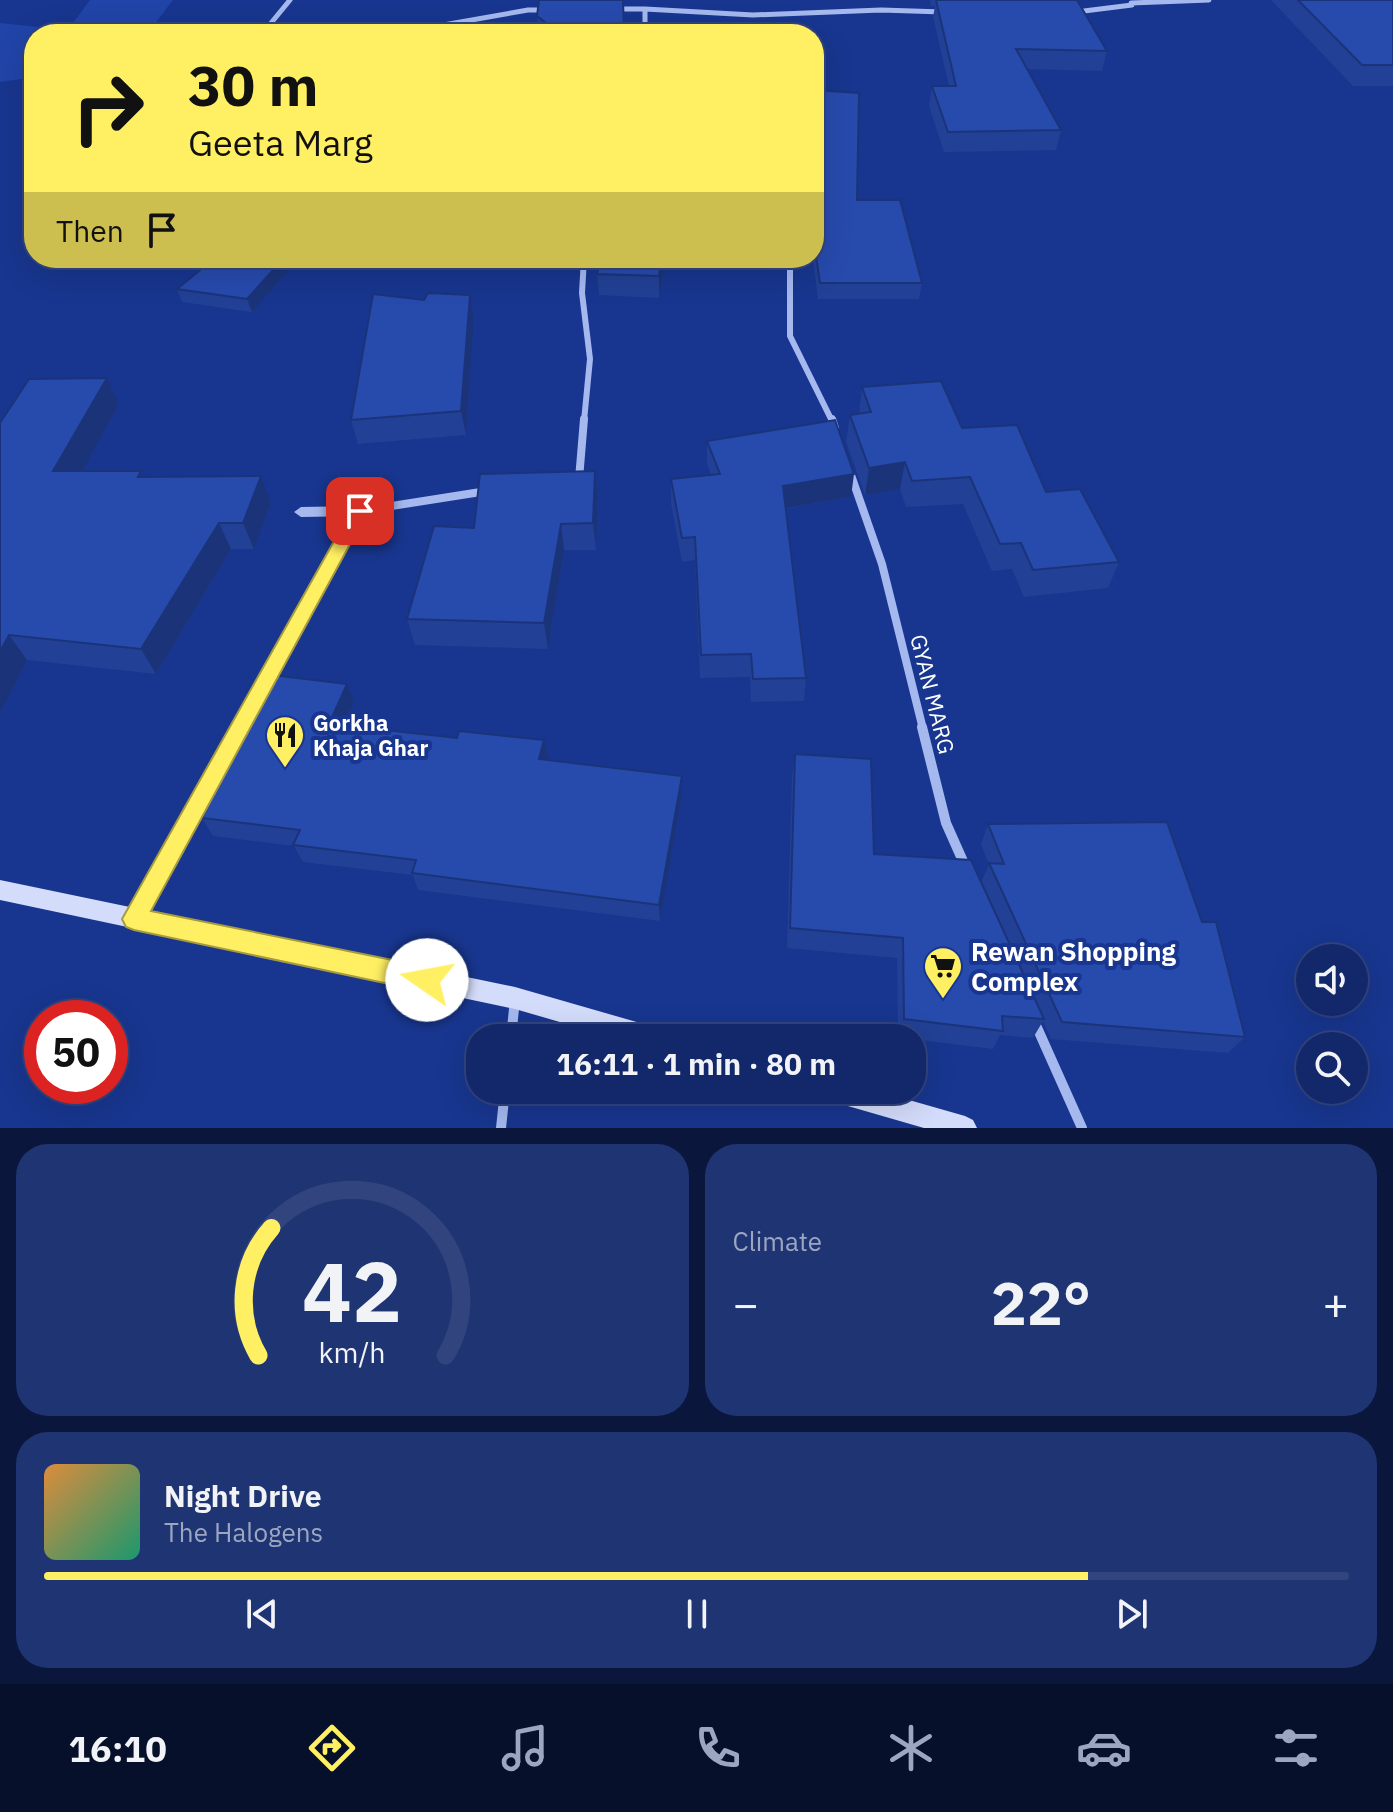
<!DOCTYPE html>
<meta charset="utf-8">
<style>
:root{--surface:#12286b;--page:#1f3473;--text:#f1f3f6;--muted:#9ca6c1;--line:#31447e;--accent:#ffef63}
body{margin:0;font-family:"IBM Plex Sans",sans-serif;background:var(--page);color:var(--text);height:100vh;display:flex;flex-direction:column;font-size:30px;white-space:nowrap}
*{box-sizing:border-box;margin:0}
p{font-size:26px;color:var(--muted)}
.icon{flex:none;width:44px;height:44px;fill:none;stroke:currentColor;stroke-width:2;stroke-linecap:round;stroke-linejoin:round}
.map{position:relative;height:1128px;overflow:hidden}
.side{display:flex;flex-direction:column;gap:16px;padding:16px;background:#0a163b;flex:1}
.side>*{flex:none}
.guide{position:absolute;left:24px;top:24px;width:800px;height:244px;border-radius:32px;box-shadow:0 8px 32px #0002,0 0 0 2px var(--line);background:#ffef63;color:#111;overflow:hidden}
.tools{position:absolute;left:1296px;top:944px;display:grid;gap:16px}
.tools a{display:grid;place-items:center;width:72px;height:72px;border-radius:50%;background:var(--surface);box-shadow:0 8px 32px #0002,0 0 0 2px var(--line);font-size:40px}
.speed{position:absolute;left:24px;top:1000px;display:flex;gap:16px;font-size:40px;font-weight:700;text-align:center}
.speed>*{display:grid;place-content:center;width:104px;height:104px;border-radius:50%;background:var(--surface);box-shadow:0 8px 32px #0002,0 0 0 2px var(--line);line-height:1}
.speed .limit{border:12px solid #d22;background:#fff;color:#111}
.pin{position:absolute;display:grid;place-items:center;width:68px;height:68px;color:#fff;margin:-34px;border-radius:16px;box-shadow:0 4px 12px #0006}
.me{position:absolute;width:88px;margin:-44px;rotate:282deg;stroke-linejoin:round;filter:drop-shadow(0 0 6px #0008)}
.turn{display:flex;align-items:center;gap:28px;height:168px;padding:0 32px;font-size:36px}
.turn .icon{width:104px;height:104px;stroke-width:2.5}
.turn b{display:block;font-size:56px;line-height:68px}
.then{display:flex;align-items:center;height:76px;padding:0 32px;background:#0003;gap:16px;font-size:30px}
.big{font-size:60px;font-weight:800;line-height:1.1}
.side .widget{flex:1;display:flex;flex-direction:column;justify-content:center;gap:12px;min-width:0;padding:0 28px;border-radius:32px;background:var(--page)}
.side .dial{align-items:center;gap:0}
.dial svg{height:208px;overflow:visible;fill:none;stroke:var(--line);stroke-width:7;stroke-linecap:round;text-anchor:middle}
.dial text{fill:var(--text);stroke:none}
.song{display:flex;align-items:center;gap:24px}
.cover{width:96px;height:96px;border-radius:12px;background:linear-gradient(135deg,hsl(30 70% 55%),hsl(160 70% 35%))}
.played{height:8px;border-radius:4px;background:linear-gradient(90deg,var(--accent) 80%,var(--line) 80%)}
.keys{display:flex;justify-content:space-around;direction:ltr}
.heat{display:flex;justify-content:space-between;align-items:center;font-size:44px;direction:ltr}
.side .tiles{flex:1;display:grid;gap:16px;grid-template-columns:1fr 1fr}
.widget:last-child{grid-column:span 2}
.trip{position:absolute;left:466px;top:1024px;width:460px;height:80px;border-radius:32px;background:var(--surface);box-shadow:0 8px 32px #0002,0 0 0 2px var(--line);font-weight:800;line-height:80px;text-align:center}
.tabs{display:flex;height:128px;justify-content:space-around;align-items:center;background:#07102b;color:var(--muted)}
.tabs .icon{width:56px;height:56px}
.tabs .selected{color:var(--accent)}
.tabs b{font-size:36px;color:var(--text)}
.map>svg:first-child{display:block}
.green{fill:#2144a8}
.lines{fill:none;stroke-linecap:round;stroke-linejoin:round}
.minor-far3{stroke:#a5b9ef;stroke-width:5}
.minor-far2{stroke:#a5b9ef;stroke-width:6}
.minor-far1{stroke:#a5b9ef;stroke-width:8}
.minor{stroke:#a5b9ef;stroke-width:10}
.tertiary{fill:#a5b9ef;fill-rule:evenodd}
.secondary{fill:#d3dcfa;fill-rule:evenodd}
.wall{fill:#224095}
.shaded-wall{fill:#1b3479}
.building{fill:#274aad;stroke:#1b3479;stroke-width:2}
.route{fill:#ffef63;stroke:#a69b40;stroke-width:2}
.labels{text-anchor:middle;dominant-baseline:central;stroke-width:8;stroke-linejoin:round;paint-order:stroke}
.street-label{font-size:22px;fill:#fff;stroke:#18368f}
.poi-label{font-size:22px;font-weight:bold;fill:#fff;stroke:#18368f;text-anchor:start}
.near-poi-label{font-size:26px;font-weight:bold;fill:#fff;stroke:#18368f;text-anchor:start}
</style>
<div class="map">
<svg width="1393" height="1128" viewBox="0 0 1393 1128">
<rect width="100%" height="100%" fill="#18368f"/>
<path class="green" d="M 90,0 L 173,0 L 147,34 L 34,34 L 34,77 L 0,82 L 0,23 L 68,30 Z"/>
<g class="lines">
<path class="minor-far3" d="M 1131,3 L 1209,0
M 615,9 L 645,9
M 1076,12 L 1132,5
M 262,34 L 290,0
M 392,34 L 528,10 L 546,10
M 645,34 L 645,9 L 753,15 L 881,10 L 943,12"/>
<path class="minor-far2" d="M 584,258 L 582,293 L 590,359 L 584,421
M 790,258 L 790,336 L 832,421"/>
<path class="minor-far1" d="M 832,419 L 835,428
M 851,475 L 882,564 L 923,729
M 576,480 L 579,479 L 584,419
M 239,729 L 360,511 L 487,491"/>
<path class="minor" d="M 922,727 L 946,823 L 966,868
M 135,918 L 240,727
M 1035,1023 L 1082,1128
M 511,1038 L 515,999
M 501,1128 L 505,1090"/>
<path class="tertiary" d="M 360,506 L 367,511 L 360,516 L 301,517 L 294,512 L 301,507 Z"/>
<path class="secondary" d="M 0,880 L 515,987 L 654,1027 L 662,1030 L 665,1038 L 615,1038 L 515,1009 L 0,900 Z
M 822,1090 L 874,1090 L 965,1116 L 973,1120 L 977,1128 L 924,1128 L 834,1102 L 826,1098 Z"/>
</g>
<path class="wall" d="M 930,0 L 1077,0 L 1107,51 L 1102,71 L 1027,69 L 1061,130 L 1056,150 L 944,152 L 929,106 L 932,86 L 949,86 L 933,17 L 935,6 L 931,6 Z
M 1271,0 L 1393,0 L 1393,86 L 1353,86 Z
M 537,16 L 624,34 L 539,34 Z
M 814,90 L 857,200 L 922,283 L 919,299 L 818,299 L 813,258 L 814,258 Z
M 284,258 L 288,271 L 252,312 L 182,302 L 177,289 Z
M 601,258 L 666,258 L 659,298 L 599,295 L 597,274 Z
M 470,295 L 474,318 L 466,435 L 358,444 L 351,420 Z
M 862,387 L 962,428 L 1046,492 L 1119,562 L 1108,588 L 1024,597 L 1012,569 L 992,571 L 963,504 L 906,507 L 900,489 L 865,495 L 846,442 L 850,415 L 859,414 Z
M 119,404 L 82,471 L 144,477 L 271,502 L 254,549 L 231,549 L 156,674 L 27,660 L 0,713 L 0,423 Z
M 707,441 L 851,497 L 785,509 L 806,678 L 804,701 L 751,702 L 750,677 L 700,678 L 695,560 L 682,562 L 671,503 L 671,479 L 711,475 L 707,464 Z
M 595,471 L 598,498 L 596,550 L 564,550 L 548,649 L 415,645 L 407,619 L 474,528 Z
M 354,702 L 344,726 L 548,758 L 547,760 L 682,794 L 660,921 L 418,890 L 413,875 L 303,862 L 294,846 L 213,836 L 202,818 Z
M 795,754 L 874,854 L 981,882 L 989,865 L 981,844 L 988,824 L 1202,922 L 1245,1037 L 1228,1053 L 1051,1039 L 1043,1021 L 1033,1038 L 1000,1035 L 993,1049 L 912,1039 L 912,1038 L 898,1037 L 897,958 L 787,948 L 792,776 Z"/>
<path class="shaded-wall" d="M 284,258 L 288,271 L 252,312 L 247,299 Z
M 662,258 L 666,258 L 659,298 L 659,276 Z
M 470,295 L 474,318 L 466,435 L 461,411 Z
M 107,378 L 119,404 L 68,497 L 53,471 Z
M 905,462 L 900,489 L 865,495 L 869,468 Z
M 595,471 L 598,498 L 596,550 L 593,523 Z
M 854,474 L 851,497 L 781,509 L 783,486 Z
M 261,476 L 271,502 L 254,549 L 243,523 Z
M 219,523 L 231,549 L 156,674 L 141,649 Z
M 561,524 L 564,550 L 548,649 L 544,623 Z
M 9,635 L 27,660 L 0,713 L 0,652 Z
M 347,684 L 354,702 L 337,743 L 329,724 Z
M 544,740 L 548,758 L 543,777 L 539,759 Z
M 682,776 L 682,794 L 660,921 L 659,905 Z"/>
<path class="building" d="M 539,0 L 623,0 L 624,34 L 561,34 L 537,16 Z
M 936,0 L 1077,0 L 1107,51 L 1016,49 L 1061,130 L 948,132 L 932,86 L 956,86 Z
M 1298,0 L 1393,0 L 1393,65 L 1362,65 Z
M 814,90 L 859,93 L 857,200 L 900,200 L 922,283 L 820,283 L 814,242 Z
M 215,258 L 284,258 L 247,299 L 177,289 Z
M 601,258 L 662,258 L 659,276 L 597,274 Z
M 428,293 L 470,295 L 461,411 L 351,420 L 373,294 L 424,300 Z
M 107,378 L 53,471 L 141,471 L 138,477 L 261,476 L 243,523 L 219,523 L 141,649 L 9,635 L 0,652 L 0,423 L 29,379 Z
M 941,381 L 962,428 L 1017,425 L 1046,492 L 1080,489 L 1119,562 L 1033,570 L 1021,543 L 1000,544 L 970,477 L 912,481 L 905,462 L 869,468 L 850,415 L 871,412 L 862,387 Z
M 835,420 L 854,474 L 783,486 L 806,678 L 753,679 L 751,654 L 701,655 L 695,537 L 682,538 L 671,479 L 720,474 L 707,441 Z
M 595,471 L 593,523 L 561,524 L 544,623 L 407,619 L 434,526 L 474,528 L 480,474 Z
M 272,675 L 347,684 L 329,724 L 457,738 L 459,731 L 544,740 L 539,759 L 682,776 L 659,905 L 412,873 L 416,860 L 293,845 L 300,830 L 202,818 Z
M 795,754 L 871,759 L 874,854 L 971,860 L 1044,1019 L 1002,1016 L 1003,1031 L 904,1019 L 903,938 L 790,928 Z
M 1167,822 L 1202,922 L 1216,922 L 1245,1037 L 1062,1022 L 989,863 L 1004,864 L 988,824 Z"/>
<path class="route" d="M 360,505 L 368,511 L 151,911 L 427,967 L 436,971 L 440,980 L 436,988 L 427,992 L 134,930 L 126,927 L 122,919 L 351,511 Z"/>
<defs>
<g id="restaurant-pin" transform="scale(2)"><path d="M0 17L-7.5 6A9.5 9.5 0 1 1 7.5 6Z" fill="#ffef63" stroke="#18368f"/><path d="M-5-6h1v4h1v-4h1v4h1v-4h1v5L-1.5 .5V6h-2V.5L-5-1ZM5-6V6H3V1.5H1.5Q1.5-4 5-6Z" fill="#111"/></g>
<g id="supermarket-pin" transform="scale(2)"><path d="M0 17L-7.5 6A9.5 9.5 0 1 1 7.5 6Z" fill="#ffef63" stroke="#18368f"/><path d="M-6-5.5h2.5l.6 2H6L4.5 2H-2.5L-4.4-4H-6ZM-1.5 3.2a1.3 1.3 0 1 0 .1 0ZM3 3.2a1.3 1.3 0 1 0 .1 0Z" fill="#111"/></g>
</defs>
<g fill-rule="evenodd">
<use href="#restaurant-pin" x="285" y="735"/>
<use href="#supermarket-pin" x="943" y="966"/>
</g>
<g class="labels">
<g class="street-label">
<text transform="translate(933 694) rotate(76)">GYAN MARG</text>
</g>
<g class="poi-label">
<text x="313" y="722">Gorkha<tspan x="313" dy="25">Khaja Ghar</tspan></text>
</g>
<g class="near-poi-label">
<text x="971" y="951">Rewan Shopping<tspan x="971" dy="30">Complex</tspan></text>
</g>
</g>
</svg>
<div class="tools">
<a><svg class="icon" aria-label="sound" viewBox="0 0 24 24"><path d="M4 9h4l5-4v14l-5-4H4zM17 9q2 3 0 6"/></svg></a>
<a><svg class="icon" aria-label="search" viewBox="0 0 24 24"><circle cx="10" cy="10" r="6"/><path d="M15 15l6 6"/></svg></a>
</div>
<div class="speed"><div class="limit">50</div></div>
<div class="pin" style="left:360px;top:511px;background:#d93025"><svg class="icon" aria-label="arrive" viewBox="0 0 24 24"><path d="M6 21V4h12l-3 4 3 4H6"/></svg></div>
<svg class="me" style="left:427px;top:980px" viewBox="-20 -20 40 40"><circle r="19" fill="#fff"/><path d="M0-13L10 11 0 6-10 11z" fill="#ffef63"/></svg>
<div class="trip">16:11 · 1 min · 80 m</div>
<div class="guide">
<div class="turn"><svg class="icon" aria-label="right" viewBox="0 0 24 24"><path d="M7 20v-9h11M14 6l5 5-5 5"/></svg><div><b>30 m</b>Geeta Marg</div></div>
<div class="then">Then<svg class="icon" aria-label="arrive" viewBox="0 0 24 24"><path d="M6 21V4h12l-3 4 3 4H6"/></svg></div>
</div>
</div>
<section class="side">
<div class="tiles">
<div class="widget dial"><svg viewBox="0 0 100 80">
<path d="M14 69A42 42 0 1 1 86 69"/>
<path d="M14 69A42 42 0 0 1 19 20" stroke="#ffef63"/>
<text x="50" y="56" font-size="32" font-weight="700">42</text>
<text x="50" y="72" font-size="11">km/h</text>
</svg></div>
<div class="widget"><p>Climate</p>
<div class="heat"><a>−</a><b class="big">22°</b><a>+</a></div>
</div>
<div class="widget">
<div class="song"><i class="cover"></i><div><b>Night Drive</b><p>The Halogens</p></div></div>
<div class="played"></div>
<div class="keys"><svg class="icon" aria-label="previous" viewBox="0 0 24 24"><path d="M18 5L8 12l10 7zM5 5v14"/></svg><svg class="icon" aria-label="pause" viewBox="0 0 24 24"><path d="M8 5v14M16 5v14"/></svg><svg class="icon" aria-label="next" viewBox="0 0 24 24"><path d="M6 5l10 7-10 7zM19 5v14"/></svg></div>
</div>
</div>
</section>
<nav class="tabs">
<b>16:10</b>
<svg class="icon selected" aria-label="directions" viewBox="0 0 24 24"><path d="M12 3l9 9-9 9-9-9zM9 14v-3h6M13 9l2 2-2 2"/></svg>
<svg class="icon" aria-label="music" viewBox="0 0 24 24"><path d="M9 18V5l10-2v13"/><circle cx="6" cy="18" r="3"/><circle cx="16" cy="16" r="3"/></svg>
<svg class="icon" aria-label="phone" viewBox="0 0 24 24"><path d="M5 4h4l2 5-3 2q2 4 5 5l2-3 5 2v4C11 20 4 13 5 4z"/></svg>
<svg class="icon" aria-label="climate" viewBox="0 0 24 24"><path d="M12 3v18M4 7l16 10M4 17L20 7"/></svg>
<svg class="icon" aria-label="car" viewBox="0 0 24 24"><path d="M5 17H2v-5l4-1 3-4h7l3 4 3 1v5h-3M9 17h6M6 11h13"/><circle cx="7" cy="17" r="2"/><circle cx="17" cy="17" r="2"/></svg>
<svg class="icon" aria-label="filters" viewBox="0 0 24 24"><path d="M4 7h16M4 17h16"/><circle cx="9" cy="7" r="2"/><circle cx="15" cy="17" r="2"/></svg>
</nav>
